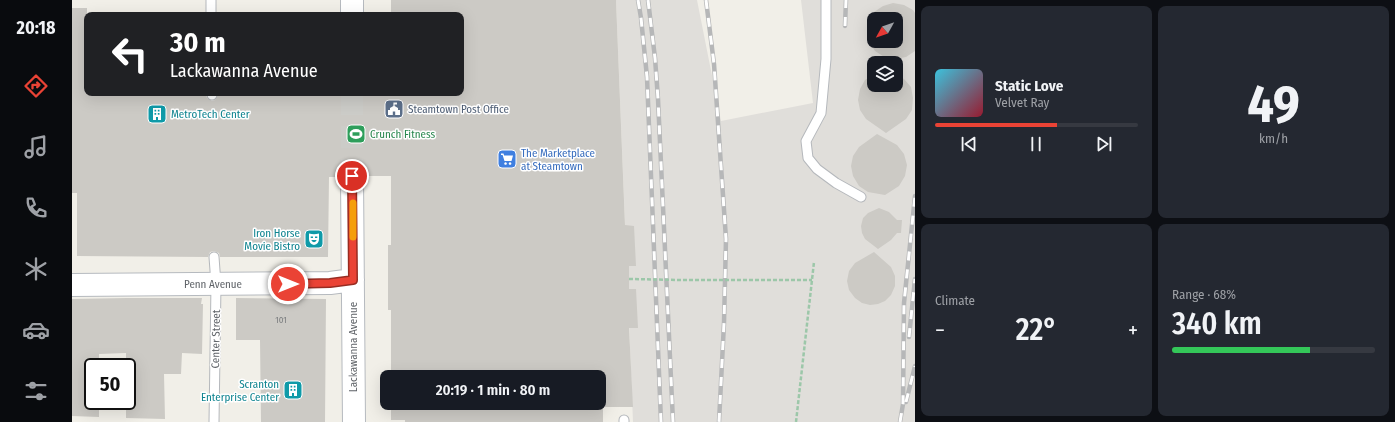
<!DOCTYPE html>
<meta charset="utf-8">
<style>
:root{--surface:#171b24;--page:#242831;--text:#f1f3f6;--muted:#9ea1a6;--line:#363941;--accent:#ea4335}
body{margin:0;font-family:"Fira Sans Condensed",sans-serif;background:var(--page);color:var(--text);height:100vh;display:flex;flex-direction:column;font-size:15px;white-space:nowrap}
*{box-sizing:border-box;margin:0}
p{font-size:13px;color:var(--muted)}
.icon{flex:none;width:22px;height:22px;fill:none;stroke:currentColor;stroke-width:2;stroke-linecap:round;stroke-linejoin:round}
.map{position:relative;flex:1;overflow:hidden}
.panel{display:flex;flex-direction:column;gap:6px;padding:6px;background:#0d0f14;width:480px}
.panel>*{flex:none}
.top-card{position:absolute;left:12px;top:12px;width:380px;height:84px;border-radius:8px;box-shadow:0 4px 16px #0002;background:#202124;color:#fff;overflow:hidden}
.needle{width:26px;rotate:230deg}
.fabs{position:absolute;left:795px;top:12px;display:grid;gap:8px}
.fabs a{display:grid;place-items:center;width:36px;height:36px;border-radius:8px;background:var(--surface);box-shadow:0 4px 16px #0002;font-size:20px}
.speed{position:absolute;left:12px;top:358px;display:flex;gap:8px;font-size:20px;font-weight:700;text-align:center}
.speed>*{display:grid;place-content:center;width:52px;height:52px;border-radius:50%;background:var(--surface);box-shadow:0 4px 16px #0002;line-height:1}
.speed .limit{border:2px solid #111;border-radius:6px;background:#fff;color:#111}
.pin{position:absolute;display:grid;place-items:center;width:34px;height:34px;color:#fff;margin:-17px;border:2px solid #fff;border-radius:50%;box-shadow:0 1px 4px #0007}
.me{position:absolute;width:44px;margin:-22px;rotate:90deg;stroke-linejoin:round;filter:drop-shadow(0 0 3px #0008)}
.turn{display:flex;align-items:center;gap:14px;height:84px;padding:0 20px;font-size:18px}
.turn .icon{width:52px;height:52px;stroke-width:2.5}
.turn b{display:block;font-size:28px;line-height:34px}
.big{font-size:30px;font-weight:600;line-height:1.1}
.panel .widget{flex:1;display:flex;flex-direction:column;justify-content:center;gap:6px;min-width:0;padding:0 14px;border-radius:8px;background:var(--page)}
.panel .dial{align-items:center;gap:0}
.dial b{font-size:52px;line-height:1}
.song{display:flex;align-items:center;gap:12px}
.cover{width:48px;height:48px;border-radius:6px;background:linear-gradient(135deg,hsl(190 70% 55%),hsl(350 70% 35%))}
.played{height:4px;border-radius:2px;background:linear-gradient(90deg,var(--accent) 60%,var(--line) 60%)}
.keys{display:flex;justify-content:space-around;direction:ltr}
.heat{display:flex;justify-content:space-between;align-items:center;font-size:22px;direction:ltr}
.charge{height:6px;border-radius:3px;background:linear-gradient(90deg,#34c759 68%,var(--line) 0)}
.panel .tiles{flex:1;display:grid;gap:6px;grid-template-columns:repeat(2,1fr)}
.trip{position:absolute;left:308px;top:370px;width:226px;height:40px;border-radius:8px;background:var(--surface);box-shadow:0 4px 16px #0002;font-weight:600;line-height:40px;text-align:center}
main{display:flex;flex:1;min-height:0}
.dock{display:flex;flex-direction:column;width:72px;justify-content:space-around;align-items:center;background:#090b0e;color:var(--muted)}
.dock .icon{width:28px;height:28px}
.dock .selected{color:var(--accent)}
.dock b{font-size:18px;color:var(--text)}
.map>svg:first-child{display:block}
.industrial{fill:#e0deda;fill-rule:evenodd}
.building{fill:#cccac5;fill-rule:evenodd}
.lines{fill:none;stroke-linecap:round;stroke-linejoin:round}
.secondary-tunnel{stroke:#ccccc8;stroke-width:22;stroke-dasharray:22 11;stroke-linecap:butt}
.service-casing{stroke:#b5b8bc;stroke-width:11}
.secondary-casing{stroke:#b6babf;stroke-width:24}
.path{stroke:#9cc7a9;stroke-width:2.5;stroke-dasharray:4 2;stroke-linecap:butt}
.service{stroke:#fff;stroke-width:9}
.secondary{stroke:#fff;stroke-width:22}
.rail-casing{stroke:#b6b7b8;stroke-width:4.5}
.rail{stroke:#fff;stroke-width:3;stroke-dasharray:9;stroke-linecap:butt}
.path-bridge{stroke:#9cc7a9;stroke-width:2.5;stroke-dasharray:4 2;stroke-linecap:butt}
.route-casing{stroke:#982c22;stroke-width:10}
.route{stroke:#ea4335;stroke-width:7}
.slow{stroke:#f59e0b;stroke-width:7}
.labels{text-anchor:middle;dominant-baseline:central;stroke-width:3;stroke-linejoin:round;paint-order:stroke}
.number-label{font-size:9px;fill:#7a7d7f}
.service-label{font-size:11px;fill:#4e5e75;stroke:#fff;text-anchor:start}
.culture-label{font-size:11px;fill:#0d838f;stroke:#fff;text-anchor:end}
.leisure-label{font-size:11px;fill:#27864d;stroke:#fff;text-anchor:start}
.shop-label{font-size:11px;fill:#366cbe;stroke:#fff;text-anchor:start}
.street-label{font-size:11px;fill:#5f6368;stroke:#fff}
</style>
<main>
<nav class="dock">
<b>20:18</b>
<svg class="icon selected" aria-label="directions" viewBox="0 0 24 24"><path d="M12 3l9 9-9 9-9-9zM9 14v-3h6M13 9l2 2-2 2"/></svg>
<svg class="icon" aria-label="music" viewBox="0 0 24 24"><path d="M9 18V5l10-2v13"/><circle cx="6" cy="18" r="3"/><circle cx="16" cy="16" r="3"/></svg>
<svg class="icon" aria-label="phone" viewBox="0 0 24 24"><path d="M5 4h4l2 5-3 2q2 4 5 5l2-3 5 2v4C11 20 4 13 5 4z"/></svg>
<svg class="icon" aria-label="climate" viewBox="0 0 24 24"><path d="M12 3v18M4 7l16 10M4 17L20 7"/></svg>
<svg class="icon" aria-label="car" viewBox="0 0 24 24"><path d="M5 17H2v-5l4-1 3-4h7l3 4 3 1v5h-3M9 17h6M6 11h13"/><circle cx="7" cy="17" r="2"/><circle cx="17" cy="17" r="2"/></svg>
<svg class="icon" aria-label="filters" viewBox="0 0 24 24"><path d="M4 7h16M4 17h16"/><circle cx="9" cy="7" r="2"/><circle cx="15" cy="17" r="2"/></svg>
</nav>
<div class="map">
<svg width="843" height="422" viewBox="0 0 843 422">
<rect width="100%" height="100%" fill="#f1efe8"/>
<path class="industrial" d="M 544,0 L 625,0 L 649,121 L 741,103 L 729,0 L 843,0 L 843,422 L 561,422 ZM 802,19 L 824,19 L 824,41 L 802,41 ZM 802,63 L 824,63 L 824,85 L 802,85 Z"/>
<path class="building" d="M 319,0 L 544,0 L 553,225 L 562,226 L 564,266 L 557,266 L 557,289 L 564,289 L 566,328 L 557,328 L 561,407 L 531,407 L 531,422 L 333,422 L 333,420 L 319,420 L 319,403 L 527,403 L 527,377 L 319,377 L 319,310 L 316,310 L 316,245 L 319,245 L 319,176 L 292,176 L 291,170 L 286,166 L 280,165 L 274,166 L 269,171 L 268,177 L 257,177 L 256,257 L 148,257 L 147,253 L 142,251 L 138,252 L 136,257 L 5,256 L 5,193 L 0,193 L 0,8 L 15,8 L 15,93 L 129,93 L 129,95 L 134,95 L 135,98 L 140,101 L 143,100 L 146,95 L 249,95 L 261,94 L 261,93 L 389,93 L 389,15 L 319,15 Z
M 821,3 L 832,5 L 841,10 L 843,13 L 843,51 L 834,57 L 817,60 L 803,51 L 797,42 L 795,31 L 797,21 L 802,12 L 811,6 ZM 802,19 L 824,19 L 824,41 L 802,41 Z
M 802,74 L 802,85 L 824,85 L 824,74 L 832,79 L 839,87 L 841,98 L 840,110 L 834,119 L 814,133 L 794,119 L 788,110 L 786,100 L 788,89 L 793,80 Z
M 805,134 L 825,145 L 832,154 L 835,165 L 833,176 L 827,186 L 813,195 L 796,192 L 787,186 L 781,176 L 779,166 L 781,156 L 787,147 Z
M 807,208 L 817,212 L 825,220 L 830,220 L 829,233 L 825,233 L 819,240 L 806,249 L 793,239 L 790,233 L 789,226 L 791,218 L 796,213 Z
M 802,252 L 819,267 L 823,276 L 823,286 L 819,295 L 813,301 L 806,304 L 798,305 L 790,303 L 783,298 L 777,290 L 775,281 L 777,271 L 783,263 Z
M 55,298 L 130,298 L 129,304 L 131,304 L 130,354 L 110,353 L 109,374 L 92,374 L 93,419 L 54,418 L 54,353 L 27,354 L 27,367 L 21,367 L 21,401 L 27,401 L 27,417 L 0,416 L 0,299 Z
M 164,298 L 254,299 L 253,422 L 189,422 L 188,340 L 164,340 Z"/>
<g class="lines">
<path class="secondary-tunnel" d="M 280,93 L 280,177"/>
<g class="service-casing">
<path id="service" d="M 139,0 L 139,15
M 754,0 L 754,59 L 749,113 L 734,141 L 736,158 L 745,169 L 764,183 L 789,197
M 140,93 L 140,95
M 552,420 L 552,422
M 142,422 L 144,284 L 142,257"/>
</g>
<g class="secondary-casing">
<path id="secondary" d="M 280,0 L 280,15
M 280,177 L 282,422
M 0,285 L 258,283 L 281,280"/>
</g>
<path class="path" d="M 724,422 L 742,262"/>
<use href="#service" class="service"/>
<use href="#secondary" class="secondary"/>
<g class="rail-casing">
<path id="rail" d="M 566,0 L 569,18 L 575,77 L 589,422
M 576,0 L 583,58 L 586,99 L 601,422
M 634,0 L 642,64 L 654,239 L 652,323 L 647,422
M 773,26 L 774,0
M 837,337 L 843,279
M 834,402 L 843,366
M 828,422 L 831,404 L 832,303 L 843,196"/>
</g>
<use href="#rail" class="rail"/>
<path class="path-bridge" d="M 557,279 L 608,280 L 740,280"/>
</g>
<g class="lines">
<g class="route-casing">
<path id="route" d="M 216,284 L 258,283 L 281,280 L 280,176"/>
</g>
<use href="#route" class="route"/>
<path class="slow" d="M 281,203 L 281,237"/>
</g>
<defs>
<g id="civic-square" transform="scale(1)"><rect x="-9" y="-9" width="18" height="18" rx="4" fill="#5c6f8a" stroke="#fff"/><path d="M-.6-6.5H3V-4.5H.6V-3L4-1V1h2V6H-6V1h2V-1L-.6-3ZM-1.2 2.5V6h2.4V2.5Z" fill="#fff"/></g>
<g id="building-square" transform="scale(1)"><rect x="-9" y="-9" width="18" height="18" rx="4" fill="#0f9aa8" stroke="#fff"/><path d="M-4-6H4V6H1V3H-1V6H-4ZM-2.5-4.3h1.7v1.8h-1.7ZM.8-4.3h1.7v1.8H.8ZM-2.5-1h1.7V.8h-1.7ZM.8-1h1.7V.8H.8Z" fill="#fff"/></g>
<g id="stadium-square" transform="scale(1)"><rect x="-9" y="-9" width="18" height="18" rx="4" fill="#2e9e5b" stroke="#fff"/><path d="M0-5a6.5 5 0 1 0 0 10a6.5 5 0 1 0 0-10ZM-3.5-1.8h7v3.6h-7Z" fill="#fff"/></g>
<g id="supermarket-square" transform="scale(1)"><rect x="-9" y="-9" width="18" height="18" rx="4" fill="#3f7fe0" stroke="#fff"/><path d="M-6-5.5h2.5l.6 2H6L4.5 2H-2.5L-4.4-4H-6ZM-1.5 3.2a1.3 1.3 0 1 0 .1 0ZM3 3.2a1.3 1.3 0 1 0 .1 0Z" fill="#fff"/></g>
<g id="theatre-square" transform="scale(1)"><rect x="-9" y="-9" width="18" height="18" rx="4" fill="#0f9aa8" stroke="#fff"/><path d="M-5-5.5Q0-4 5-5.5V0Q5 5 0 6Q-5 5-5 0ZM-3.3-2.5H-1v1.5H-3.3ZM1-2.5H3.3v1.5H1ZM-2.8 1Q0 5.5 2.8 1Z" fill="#fff"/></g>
</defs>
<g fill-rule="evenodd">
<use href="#civic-square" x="322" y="109"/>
<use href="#building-square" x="85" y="114"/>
<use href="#stadium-square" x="284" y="134"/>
<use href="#supermarket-square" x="435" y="159"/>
<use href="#theatre-square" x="242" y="239"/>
<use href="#building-square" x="221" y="390"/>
</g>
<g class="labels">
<g class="number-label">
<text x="209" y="320">101</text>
</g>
<g class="service-label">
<text x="336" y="109">Steamtown Post Office</text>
</g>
<g class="culture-label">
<text x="99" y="114" text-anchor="start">MetroTech Center</text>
<text x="228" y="233">Iron Horse<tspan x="228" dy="13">Movie Bistro</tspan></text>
<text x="207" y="384">Scranton<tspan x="207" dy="13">Enterprise Center</tspan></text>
</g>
<g class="leisure-label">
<text x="298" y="134">Crunch Fitness</text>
</g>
<g class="shop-label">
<text x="449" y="153">The Marketplace<tspan x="449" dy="13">at Steamtown</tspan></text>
</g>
<g class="street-label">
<text x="141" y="284">Penn Avenue</text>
<text transform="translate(144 339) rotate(-89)">Center Street</text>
<text transform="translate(281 347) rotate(-90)">Lackawanna Avenue</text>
</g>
</g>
</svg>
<div class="fabs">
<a><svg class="needle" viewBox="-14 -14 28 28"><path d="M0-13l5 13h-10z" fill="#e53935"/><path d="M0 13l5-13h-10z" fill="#9ea1a6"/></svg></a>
<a><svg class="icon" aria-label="layers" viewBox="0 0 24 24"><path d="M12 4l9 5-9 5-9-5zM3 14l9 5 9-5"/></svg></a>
</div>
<div class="speed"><div class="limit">50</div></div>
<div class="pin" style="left:280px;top:176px;background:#d93025"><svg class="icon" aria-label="arrive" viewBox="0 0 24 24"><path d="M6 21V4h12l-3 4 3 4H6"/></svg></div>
<svg class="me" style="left:216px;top:284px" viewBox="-20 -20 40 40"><circle r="17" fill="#ea4335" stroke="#fff" stroke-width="3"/><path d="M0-11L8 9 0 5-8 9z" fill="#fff"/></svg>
<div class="trip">20:19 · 1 min · 80 m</div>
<div class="top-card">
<div class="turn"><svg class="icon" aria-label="left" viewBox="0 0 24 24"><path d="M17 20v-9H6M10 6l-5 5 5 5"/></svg><div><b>30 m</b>Lackawanna Avenue</div></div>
</div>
</div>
<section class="panel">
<div class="tiles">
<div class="widget">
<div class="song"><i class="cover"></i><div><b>Static Love</b><p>Velvet Ray</p></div></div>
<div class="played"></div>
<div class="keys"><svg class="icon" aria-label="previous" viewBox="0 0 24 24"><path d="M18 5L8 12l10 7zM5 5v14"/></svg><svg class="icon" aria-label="pause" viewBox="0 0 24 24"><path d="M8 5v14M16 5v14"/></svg><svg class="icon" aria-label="next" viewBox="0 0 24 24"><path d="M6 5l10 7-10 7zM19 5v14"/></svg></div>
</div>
<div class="widget dial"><b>49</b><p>km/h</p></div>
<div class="widget"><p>Climate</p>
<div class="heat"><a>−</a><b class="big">22°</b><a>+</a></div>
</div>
<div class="widget"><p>Range · 68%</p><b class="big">340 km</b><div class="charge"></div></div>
</div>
</section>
</main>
